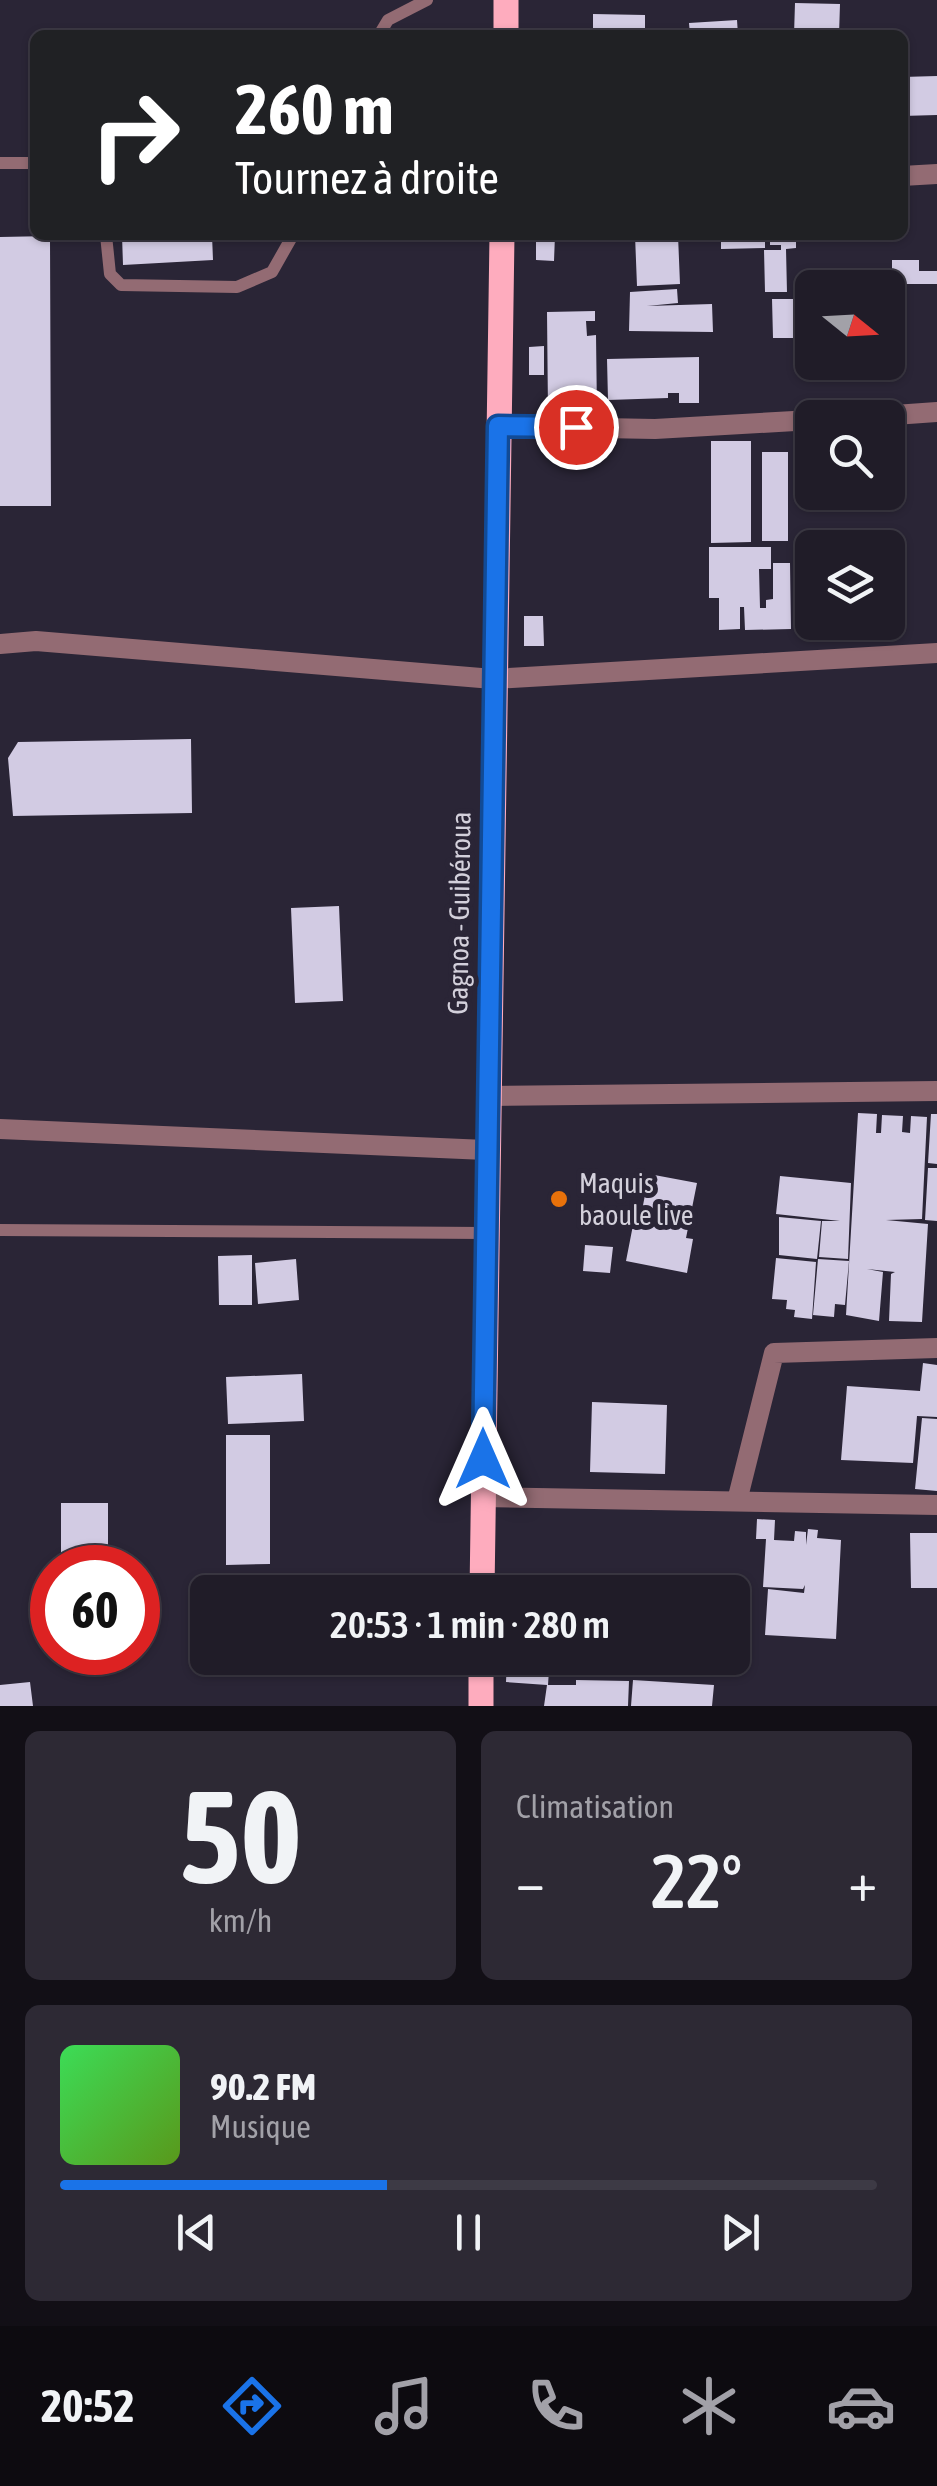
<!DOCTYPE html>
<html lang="fr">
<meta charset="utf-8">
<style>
:root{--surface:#201c28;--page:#2d2934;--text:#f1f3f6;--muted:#a2a1a8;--line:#3d3a45;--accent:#1a73e8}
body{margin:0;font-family:"Asap Condensed",sans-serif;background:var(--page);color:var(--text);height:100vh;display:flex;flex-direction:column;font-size:38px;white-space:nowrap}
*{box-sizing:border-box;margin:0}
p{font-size:32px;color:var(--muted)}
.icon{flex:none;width:55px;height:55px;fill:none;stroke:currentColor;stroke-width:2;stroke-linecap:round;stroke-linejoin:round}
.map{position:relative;height:1706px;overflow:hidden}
.sheet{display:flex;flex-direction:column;gap:25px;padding:25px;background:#120f16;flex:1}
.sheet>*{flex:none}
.top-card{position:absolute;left:30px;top:30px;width:878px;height:210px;border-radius:15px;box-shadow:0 2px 8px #0004,0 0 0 2px var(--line);background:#202124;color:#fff;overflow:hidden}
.needle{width:65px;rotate:108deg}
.controls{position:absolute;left:795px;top:270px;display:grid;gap:20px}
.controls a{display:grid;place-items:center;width:110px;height:110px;border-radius:15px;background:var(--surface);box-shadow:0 2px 8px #0004,0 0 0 2px var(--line);font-size:50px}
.speed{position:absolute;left:30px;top:1545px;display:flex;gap:20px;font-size:50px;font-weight:700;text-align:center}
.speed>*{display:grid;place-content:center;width:130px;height:130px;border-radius:50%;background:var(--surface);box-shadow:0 2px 8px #0004,0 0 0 2px var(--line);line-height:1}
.speed .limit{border:15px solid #d22;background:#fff;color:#111}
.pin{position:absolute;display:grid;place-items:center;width:85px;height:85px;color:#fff;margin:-42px;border:5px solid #fff;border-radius:50%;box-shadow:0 2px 10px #0007}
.me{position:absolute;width:110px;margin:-55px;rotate:0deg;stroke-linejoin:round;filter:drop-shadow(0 0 8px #0008)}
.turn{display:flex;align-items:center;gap:35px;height:210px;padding:0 40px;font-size:45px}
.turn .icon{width:130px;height:130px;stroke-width:2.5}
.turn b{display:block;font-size:70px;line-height:85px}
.big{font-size:75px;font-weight:600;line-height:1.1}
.sheet .card{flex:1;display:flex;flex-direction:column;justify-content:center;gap:15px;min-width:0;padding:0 35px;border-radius:15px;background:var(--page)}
.sheet .dial{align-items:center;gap:0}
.dial b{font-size:130px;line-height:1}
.song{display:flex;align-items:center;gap:30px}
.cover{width:120px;height:120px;border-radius:15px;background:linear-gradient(135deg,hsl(130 70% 55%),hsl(90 70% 35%))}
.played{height:10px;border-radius:5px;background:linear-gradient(90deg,var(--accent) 40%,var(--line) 40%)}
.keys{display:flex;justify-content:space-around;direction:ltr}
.heat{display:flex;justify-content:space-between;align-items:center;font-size:55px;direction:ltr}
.sheet .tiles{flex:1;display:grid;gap:25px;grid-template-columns:1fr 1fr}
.card:last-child{grid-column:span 2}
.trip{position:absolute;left:190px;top:1575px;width:560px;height:100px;border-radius:15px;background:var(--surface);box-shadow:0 2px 8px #0004,0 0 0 2px var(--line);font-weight:600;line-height:100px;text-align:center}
.menu{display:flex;height:160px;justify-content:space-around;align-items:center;background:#0d0b10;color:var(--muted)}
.menu .icon{width:70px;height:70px}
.menu .active{color:var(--accent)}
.menu b{font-size:45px;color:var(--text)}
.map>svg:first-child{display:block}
.building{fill:#d2cbe3}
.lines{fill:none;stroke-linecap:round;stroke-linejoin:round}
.service{stroke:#936b73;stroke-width:12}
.minor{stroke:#936b73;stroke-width:20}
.primary{stroke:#feacbe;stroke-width:25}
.route-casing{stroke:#114b97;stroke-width:25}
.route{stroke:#1a73e8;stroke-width:18}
.food-dot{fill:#e8710a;stroke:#2a2536;stroke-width:4}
.labels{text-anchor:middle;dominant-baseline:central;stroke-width:10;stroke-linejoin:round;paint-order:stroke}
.street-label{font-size:28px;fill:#d3d0db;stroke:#2a2536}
.poi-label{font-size:28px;fill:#d3d0db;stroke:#2a2536;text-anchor:start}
</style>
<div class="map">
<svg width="937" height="1706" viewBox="0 0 937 1706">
<rect width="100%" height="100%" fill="#2a2536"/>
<path class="building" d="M 795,3 L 840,4 L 839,35 L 794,35 Z
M 593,14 L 645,15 L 645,35 L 593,35 Z
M 737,20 L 738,35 L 690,35 L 689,23 Z
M 937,76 L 937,115 L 902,116 L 902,77 Z
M 122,235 L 212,235 L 213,260 L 123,265 Z
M 536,235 L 555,235 L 554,261 L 536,260 Z
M 635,235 L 678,235 L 680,284 L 637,286 Z
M 721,235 L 765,235 L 765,248 L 721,249 Z
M 770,235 L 792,235 L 792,242 L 796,242 L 796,248 L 786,249 L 787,292 L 765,292 L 764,250 L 781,250 L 781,245 L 770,245 Z
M 50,236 L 51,506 L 0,506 L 0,237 Z
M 892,260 L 919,260 L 919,271 L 937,271 L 937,284 L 892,284 Z
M 677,289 L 678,303 L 647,306 L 712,304 L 713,332 L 629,331 L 630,292 Z
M 772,299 L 793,299 L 794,338 L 773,338 Z
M 595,311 L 595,321 L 586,321 L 587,336 L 596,335 L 597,413 L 548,413 L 547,312 Z
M 544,346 L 544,375 L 529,375 L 529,347 Z
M 699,357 L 699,403 L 679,403 L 679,393 L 668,393 L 668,398 L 608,400 L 607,359 Z
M 711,441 L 751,441 L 751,542 L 711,543 Z
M 762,452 L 788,452 L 788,541 L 762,541 Z
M 709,547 L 771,547 L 771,569 L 759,569 L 760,608 L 766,608 L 766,600 L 773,599 L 773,563 L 790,563 L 791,629 L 745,630 L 744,607 L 740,607 L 740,629 L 719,630 L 719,598 L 709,598 Z
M 524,616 L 543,616 L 544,646 L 524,646 Z
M 191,739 L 192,813 L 13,816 L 8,758 L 18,742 Z
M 339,906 L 343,1001 L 295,1003 L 291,908 Z
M 858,1113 L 877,1114 L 876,1133 L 881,1133 L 882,1115 L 903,1116 L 902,1132 L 910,1133 L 911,1116 L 927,1117 L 922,1219 L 886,1220 L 928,1224 L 922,1322 L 889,1321 L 891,1274 L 895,1272 L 867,1269 L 883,1272 L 879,1321 L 846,1315 Z
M 931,1114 L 937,1114 L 937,1164 L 928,1163 Z
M 928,1168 L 937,1168 L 937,1221 L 925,1220 Z
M 649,1174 L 697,1183 L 686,1238 L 693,1239 L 687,1273 L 626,1261 L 634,1220 L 640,1221 Z
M 780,1176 L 851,1183 L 848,1259 L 819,1257 L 822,1221 L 840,1221 L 776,1214 Z
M 779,1217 L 821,1221 L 817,1259 L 779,1255 Z
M 585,1245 L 613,1247 L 610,1273 L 583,1271 Z
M 252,1255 L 252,1305 L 219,1305 L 218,1256 Z
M 776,1258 L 816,1262 L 812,1319 L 794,1317 L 795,1310 L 786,1309 L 787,1300 L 772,1299 Z
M 296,1259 L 299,1300 L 258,1304 L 255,1263 Z
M 818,1259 L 849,1261 L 845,1305 L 835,1304 L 834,1317 L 813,1315 Z
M 923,1363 L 937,1365 L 937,1417 L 917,1416 L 913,1463 L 841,1460 L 847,1386 L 920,1391 Z
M 302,1374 L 304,1421 L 228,1424 L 226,1377 Z
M 592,1402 L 667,1405 L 665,1474 L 590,1472 Z
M 922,1418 L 937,1419 L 937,1491 L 915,1489 Z
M 226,1435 L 270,1435 L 270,1564 L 226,1565 Z
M 61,1503 L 108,1503 L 108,1568 L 61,1568 Z
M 757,1519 L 775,1520 L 774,1540 L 794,1541 L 795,1531 L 806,1532 L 806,1545 L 808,1529 L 818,1530 L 817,1538 L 841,1540 L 836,1639 L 765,1635 L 768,1589 L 804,1593 L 805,1585 L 803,1589 L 763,1587 L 766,1539 L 756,1539 Z
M 910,1533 L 937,1533 L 937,1588 L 911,1588 Z
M 286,1658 L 314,1658 L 315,1669 L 287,1672 Z
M 507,1658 L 603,1658 L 602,1673 L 549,1670 L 548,1685 L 576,1685 L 576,1680 L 629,1681 L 628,1706 L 544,1706 L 547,1685 L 506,1682 Z
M 633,1680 L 714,1685 L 712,1706 L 631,1706 Z
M 30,1682 L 33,1706 L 0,1706 L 0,1685 Z"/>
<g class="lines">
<path class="service" d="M 379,35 L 388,20 L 427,0
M 0,163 L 35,163
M 106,235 L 110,274 L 121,285 L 237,287 L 272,272 L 293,235
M 0,1230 L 485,1233"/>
<path class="minor" d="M 902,176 L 937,174
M 852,418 L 937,412
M 498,426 L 655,429 L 812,420
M 0,644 L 36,641 L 493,679 L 937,653
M 487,1096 L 937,1091
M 0,1129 L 486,1150
M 482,1497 L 937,1505
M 737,1501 L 774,1353 L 937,1348"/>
<path class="primary" d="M 506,35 L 506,0
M 482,1592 L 502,235
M 481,1706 L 481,1658"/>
</g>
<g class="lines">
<g class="route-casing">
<path id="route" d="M 483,1459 L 498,426 L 576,427"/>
</g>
<use href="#route" class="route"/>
</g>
<circle class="food-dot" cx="559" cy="1199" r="10"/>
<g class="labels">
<g class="street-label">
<text transform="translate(459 913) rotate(-89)">Gagnoa - Guibéroua</text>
</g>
<g class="poi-label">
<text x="579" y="1183">Maquis<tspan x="579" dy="32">baoule live</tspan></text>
</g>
</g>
</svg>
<div class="controls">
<a><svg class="needle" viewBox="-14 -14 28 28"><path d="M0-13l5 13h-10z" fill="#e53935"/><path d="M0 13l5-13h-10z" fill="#a2a1a8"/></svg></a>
<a><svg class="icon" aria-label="search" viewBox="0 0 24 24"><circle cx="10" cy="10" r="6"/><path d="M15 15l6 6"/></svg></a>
<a><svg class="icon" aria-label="layers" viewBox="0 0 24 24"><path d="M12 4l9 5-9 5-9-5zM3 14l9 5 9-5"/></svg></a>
</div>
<div class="speed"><div class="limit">60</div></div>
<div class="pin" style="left:576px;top:427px;background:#d93025"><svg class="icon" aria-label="arrive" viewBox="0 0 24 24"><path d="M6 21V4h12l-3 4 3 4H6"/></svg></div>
<svg class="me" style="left:483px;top:1459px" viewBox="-20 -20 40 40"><path d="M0-17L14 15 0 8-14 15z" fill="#1a73e8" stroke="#fff" stroke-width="4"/></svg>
<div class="trip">20:53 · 1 min · 280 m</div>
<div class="top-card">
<div class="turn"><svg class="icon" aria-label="right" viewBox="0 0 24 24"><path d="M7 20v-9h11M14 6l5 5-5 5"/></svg><div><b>260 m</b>Tournez à droite</div></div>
</div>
</div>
<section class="sheet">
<div class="tiles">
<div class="card dial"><b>50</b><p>km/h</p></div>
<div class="card"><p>Climatisation</p>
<div class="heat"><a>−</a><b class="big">22°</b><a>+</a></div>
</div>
<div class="card">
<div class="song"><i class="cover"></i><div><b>90.2 FM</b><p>Musique</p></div></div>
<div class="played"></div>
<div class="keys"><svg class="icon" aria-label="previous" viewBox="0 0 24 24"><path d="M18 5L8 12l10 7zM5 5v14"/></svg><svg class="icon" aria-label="pause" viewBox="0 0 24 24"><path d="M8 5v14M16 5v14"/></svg><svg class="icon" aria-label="next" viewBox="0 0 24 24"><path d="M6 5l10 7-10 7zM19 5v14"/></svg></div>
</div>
</div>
</section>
<nav class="menu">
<b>20:52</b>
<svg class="icon active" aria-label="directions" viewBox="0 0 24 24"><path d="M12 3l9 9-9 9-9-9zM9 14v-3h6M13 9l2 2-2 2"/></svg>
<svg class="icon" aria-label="music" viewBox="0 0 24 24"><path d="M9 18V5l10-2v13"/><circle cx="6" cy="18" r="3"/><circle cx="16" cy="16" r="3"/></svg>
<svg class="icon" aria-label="phone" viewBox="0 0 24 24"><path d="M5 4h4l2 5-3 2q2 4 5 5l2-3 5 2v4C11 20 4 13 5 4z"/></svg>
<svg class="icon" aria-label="climate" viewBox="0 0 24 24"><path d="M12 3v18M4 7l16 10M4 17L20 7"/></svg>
<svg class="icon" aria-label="car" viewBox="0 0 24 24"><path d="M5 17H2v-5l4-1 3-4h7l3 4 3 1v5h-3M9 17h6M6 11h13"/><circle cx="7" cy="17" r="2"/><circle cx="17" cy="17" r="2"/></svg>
</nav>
